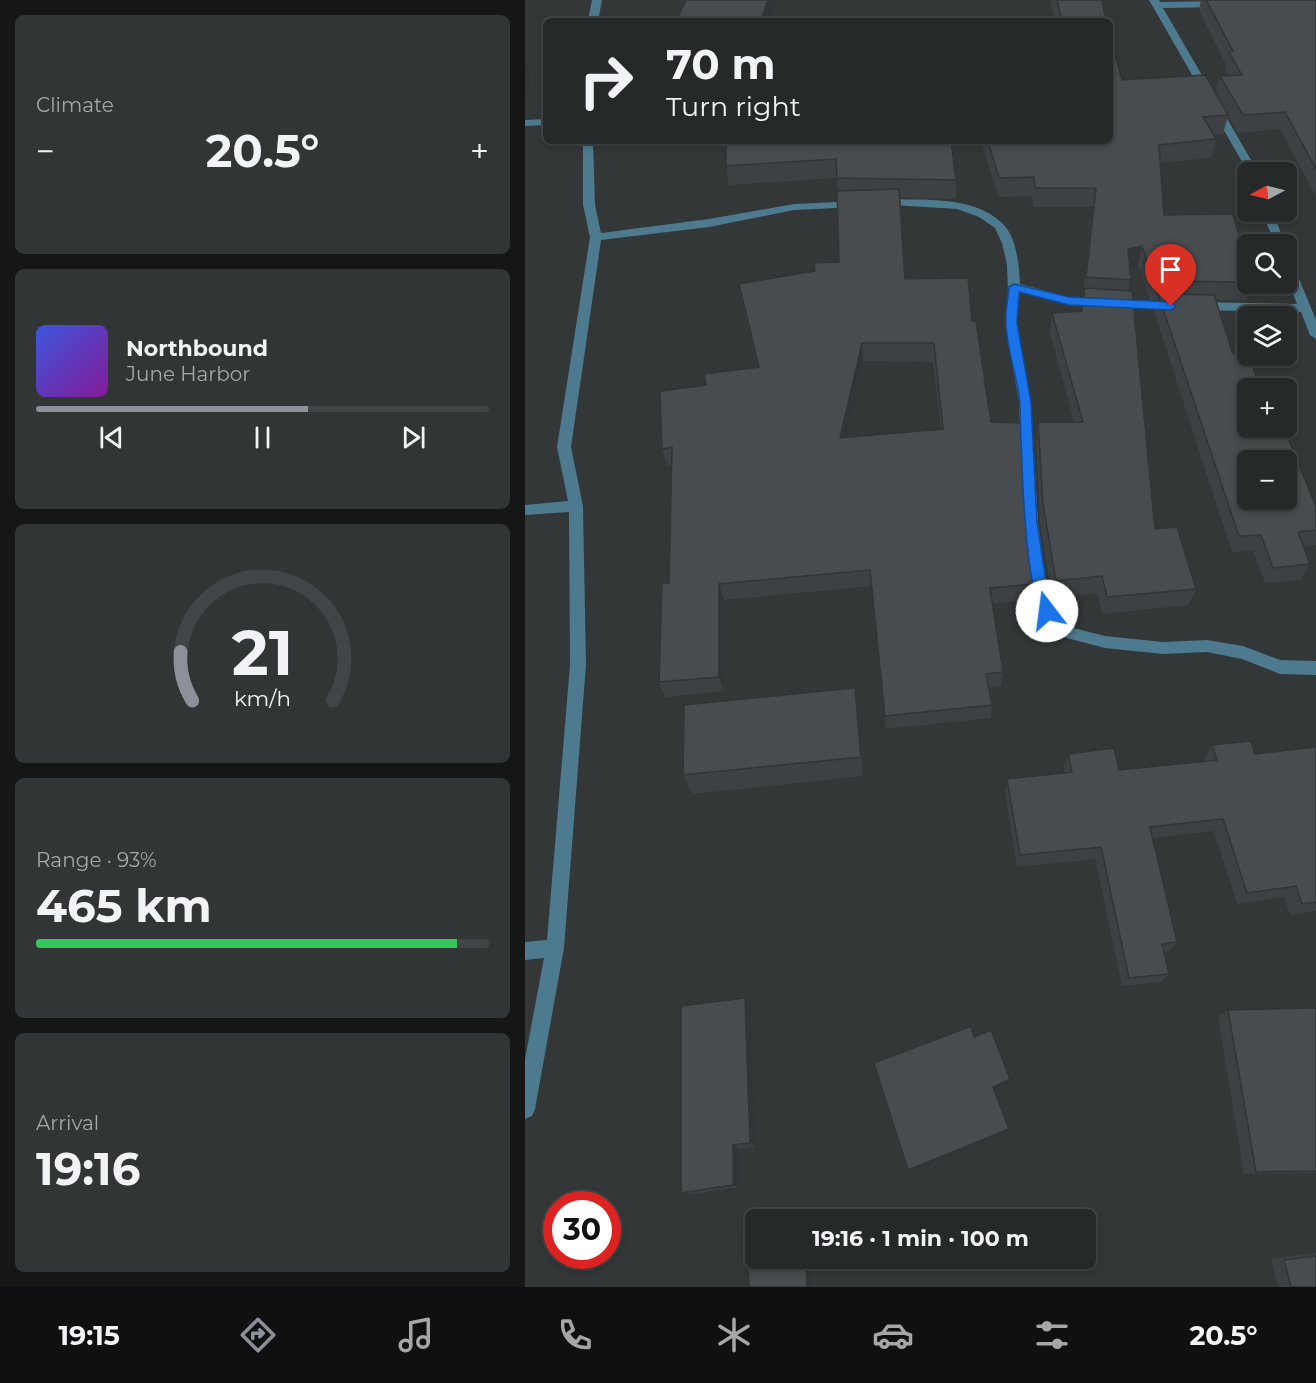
<!DOCTYPE html>
<meta charset="utf-8">
<style>
:root{--surface:#26292a;--page:#323536;--text:#f1f3f6;--muted:#a4a6a8;--line:#424547;--accent:#8c9099}
body{margin:0;font-family:Montserrat,sans-serif;background:var(--page);color:var(--text);height:100vh;display:flex;flex-direction:column;font-size:22px;white-space:nowrap}
*{box-sizing:border-box;margin:0}
p{font-size:20px;color:var(--muted)}
.icon{flex:none;width:33px;height:33px;fill:none;stroke:currentColor;stroke-width:2;stroke-linecap:round;stroke-linejoin:round}
.map{position:relative;flex:1;overflow:hidden}
.sheet{display:flex;flex-direction:column;gap:15px;padding:15px;background:#151717;width:525px}
.sheet>*{flex:none}
.top-card{position:absolute;left:18px;top:18px;width:570px;height:126px;border-radius:9px;box-shadow:0 3px 9px #0003,0 0 0 2px var(--line);background:#26292a;color:var(--text);overflow:hidden}
.needle{width:39px;rotate:263deg}
.tools{position:absolute;left:712px;top:162px;display:grid;gap:12px}
.tools a{display:grid;place-items:center;width:60px;height:60px;border-radius:9px;background:var(--surface);box-shadow:0 3px 9px #0003,0 0 0 2px var(--line);font-size:30px}
.speed{position:absolute;left:18px;top:1191px;display:flex;gap:12px;font-size:30px;font-weight:700;text-align:center}
.speed>*{display:grid;place-content:center;width:78px;height:78px;border-radius:50%;background:var(--surface);box-shadow:0 3px 9px #0003,0 0 0 2px var(--line);line-height:1}
.speed .limit{border:9px solid #d22;background:#fff;color:#111}
.pin{position:absolute;display:grid;place-items:center;width:51px;height:51px;color:#fff;margin:-62px -26px;border-radius:50% 50% 50% 0;rotate:-45deg;box-shadow:0 0 6px #0007}
.pin .icon{rotate:45deg}
.me{position:absolute;width:66px;margin:-33px;rotate:345deg;stroke-linejoin:round;filter:drop-shadow(0 0 4px #0008)}
.turn{display:flex;align-items:center;gap:21px;height:126px;padding:0 24px;font-size:27px}
.turn .icon{width:78px;height:78px;stroke-width:2.5}
.turn b{display:block;font-size:42px;line-height:51px}
.big{font-size:45px;font-weight:700;line-height:1.1}
.sheet .card{flex:1;display:flex;flex-direction:column;justify-content:center;gap:9px;min-width:0;padding:0 21px;border-radius:9px;background:var(--page)}
.sheet .dial{align-items:center;gap:0}
.dial svg{height:156px;overflow:visible;fill:none;stroke:var(--line);stroke-width:7;stroke-linecap:round;text-anchor:middle}
.dial text{fill:var(--text);stroke:none}
.song{display:flex;align-items:center;gap:18px}
.cover{width:72px;height:72px;border-radius:9px;background:linear-gradient(135deg,hsl(230 70% 55%),hsl(290 70% 35%))}
.played{height:6px;border-radius:3px;background:linear-gradient(90deg,var(--accent) 60%,var(--line) 60%)}
.keys{display:flex;justify-content:space-around;direction:ltr}
.heat{display:flex;justify-content:space-between;align-items:center;font-size:33px;direction:ltr}
.charge{height:9px;border-radius:4px;background:linear-gradient(90deg,#34c759 93%,var(--line) 0)}
.trip{position:absolute;left:220px;top:1209px;width:351px;height:60px;border-radius:9px;background:var(--surface);box-shadow:0 3px 9px #0003,0 0 0 2px var(--line);font-weight:700;line-height:60px;text-align:center}
.tabs{display:flex;height:96px;justify-content:space-around;align-items:center;background:#0f1011;color:var(--muted)}
.tabs .icon{width:42px;height:42px}
.tabs .selected{color:var(--accent)}
.tabs b{font-size:27px;color:var(--text)}
main{display:flex;flex:1;min-height:0}
.map>svg:first-child{display:block}
.lines{fill:none;stroke-linecap:round;stroke-linejoin:round}
.street{fill:#4d7a8e;fill-rule:evenodd}
.wall{fill:#3e4143;fill-rule:evenodd}
.shaded-wall{fill:#323537}
.building{fill:#484c4e;stroke:#323537;stroke-width:1.5;fill-rule:evenodd}
.route{fill:#1a73e8;stroke:#114b97;stroke-width:1.5}
</style>
<main>
<section class="sheet">
<div class="card"><p>Climate</p>
<div class="heat"><a>−</a><b class="big">20.5°</b><a>+</a></div>
</div>
<div class="card">
<div class="song"><i class="cover"></i><div><b>Northbound</b><p>June Harbor</p></div></div>
<div class="played"></div>
<div class="keys"><svg class="icon" aria-label="previous" viewBox="0 0 24 24"><path d="M18 5L8 12l10 7zM5 5v14"/></svg><svg class="icon" aria-label="pause" viewBox="0 0 24 24"><path d="M8 5v14M16 5v14"/></svg><svg class="icon" aria-label="next" viewBox="0 0 24 24"><path d="M6 5l10 7-10 7zM19 5v14"/></svg></div>
</div>
<div class="card dial"><svg viewBox="0 0 100 80">
<path d="M14 69A42 42 0 1 1 86 69"/>
<path d="M14 69A42 42 0 0 1 8 44" stroke="#8c9099"/>
<text x="50" y="56" font-size="32" font-weight="700">21</text>
<text x="50" y="72" font-size="11">km/h</text>
</svg></div>
<div class="card"><p>Range · 93%</p><b class="big">465 km</b><div class="charge"></div></div>
<div class="card"><p>Arrival</p><b class="big">19:16</b></div>
</section>
<div class="map">
<svg width="791" height="1287" viewBox="0 0 791 1287">
<rect width="100%" height="100%" fill="#333738"/>
<g class="lines">
<path class="street" d="M 67,0 L 77,0 L 73,21 L 63,21 Z
M 624,0 L 634,0 L 635,2 L 695,1 L 700,4 L 695,7 L 638,8 L 733,172 L 723,172 Z
M 21,119 L 21,125 L 0,126 L 0,120 Z
M 58,141 L 68,141 L 70,205 L 76,233 L 184,219 L 269,204 L 332,201 L 338,204 L 332,207 L 269,210 L 184,227 L 76,240 L 46,447 L 58,506 L 61,665 L 39,948 L 10,1109 L 7,1116 L 0,1119 L 0,1059 L 19,958 L 0,960 L 0,942 L 22,940 L 45,665 L 44,512 L 0,515 L 0,505 L 43,501 L 32,447 L 65,237 L 58,205 Z
M 356,199 C 394,201 447,194 477,223 C 492,237 494,265 495,284 L 544,297 L 650,302 L 656,306 L 650,310 L 544,305 L 495,292 L 492,323 L 506,402 L 513,522 L 522,588 L 528,608 L 544,627 L 580,636 L 638,642 L 682,640 L 718,646 L 755,660 L 791,661 L 791,675 L 755,674 L 717,659 L 682,652 L 638,654 L 580,648 L 534,636 L 517,615 L 508,588 L 499,522 L 494,402 L 480,323 L 483,293 L 482,265 L 477,243 L 470,228 L 454,217 L 432,209 L 352,204 L 351,202 Z
M 737,212 L 748,212 L 760,244 L 750,244 Z
M 762,260 L 768,264 L 791,320 L 791,339 L 785,335 L 776,312 L 674,310 L 668,306 L 674,302 L 772,304 L 762,278 Z"/>
</g>
<path class="wall" d="M 525,0 L 577,0 L 581,21 L 530,21 Z
M 676,0 L 791,0 L 791,197 L 755,129 L 713,133 L 703,116 L 698,134 L 688,134 L 691,139 L 686,158 L 635,163 L 639,215 L 723,268 L 723,284 L 726,284 L 721,300 L 691,300 L 708,354 L 723,388 L 791,507 L 791,545 L 778,546 L 785,564 L 776,580 L 740,583 L 728,551 L 707,552 L 629,312 L 632,300 L 625,300 L 613,265 L 605,266 L 606,280 L 603,291 L 630,529 L 671,589 L 664,605 L 577,614 L 572,593 L 527,598 L 515,522 L 511,441 L 513,422 L 549,422 L 525,333 L 527,313 L 556,311 L 568,207 L 508,207 L 507,196 L 473,197 L 456,141 L 585,141 L 597,80 L 690,93 L 695,76 L 704,76 L 700,69 L 701,64 L 674,10 Z
M 201,141 L 451,141 L 426,146 L 431,180 L 431,199 L 375,198 L 380,279 L 447,321 L 466,422 L 499,505 L 508,572 L 512,584 L 509,599 L 467,604 L 478,672 L 476,686 L 464,688 L 467,705 L 465,718 L 361,729 L 347,586 L 199,600 L 199,691 L 140,697 L 134,682 L 144,583 L 147,465 L 143,466 L 137,449 L 181,385 L 233,367 L 217,303 L 214,284 L 290,271 L 314,262 L 312,178 L 204,185 L 201,166 ZM 338,361 L 408,362 L 416,429 L 321,437 Z
M 330,688 L 338,776 L 167,794 L 158,775 Z
M 687,745 L 730,754 L 791,747 L 791,911 L 765,915 L 759,897 L 712,904 L 689,831 L 627,838 L 652,942 L 644,951 L 639,952 L 644,974 L 636,982 L 597,986 L 570,859 L 492,867 L 480,792 L 482,779 L 540,773 L 539,768 L 543,754 L 594,770 L 679,761 L 679,759 Z
M 220,998 L 226,1006 L 231,1147 L 214,1149 L 215,1187 L 165,1194 L 156,1193 Z
M 791,1008 L 791,1173 L 719,1174 L 693,1017 L 703,1010 Z
M 791,1253 L 791,1287 L 753,1287 L 746,1259 Z"/>
<path class="shaded-wall" d="M 243,0 L 252,0 L 245,21 L 236,21 Z
M 0,62 L 6,78 L 0,103 Z
M 423,141 L 451,141 L 423,147 Z
M 617,246 L 613,265 L 599,268 L 603,249 Z
M 337,343 L 338,361 L 317,455 L 315,438 Z
M 194,584 L 199,600 L 199,691 L 194,677 Z
M 220,998 L 226,1006 L 231,1147 L 225,1143 Z
M 485,1079 L 482,1085 L 466,1092 L 468,1087 Z
M 484,1129 L 481,1133 L 383,1173 L 383,1170 Z
M 208,1145 L 214,1149 L 215,1187 L 208,1185 Z
M 281,1258 L 285,1258 L 287,1287 L 282,1287 Z"/>
<path class="building" d="M 161,0 L 243,0 L 236,21 L 151,21 Z
M 532,0 L 577,0 L 581,21 L 537,21 Z
M 681,0 L 791,0 L 791,169 L 760,112 L 718,115 L 695,76 L 717,75 L 704,52 L 708,51 Z
M 585,37 L 597,80 L 680,75 L 703,115 L 678,117 L 691,139 L 634,145 L 639,215 L 708,214 L 723,268 L 723,282 L 629,281 L 617,246 L 603,249 L 606,280 L 561,277 L 571,188 L 510,188 L 509,177 L 474,178 L 463,141 L 585,141 Z
M 201,141 L 426,141 L 431,180 L 312,178 L 311,159 L 201,166 Z
M 374,189 L 380,279 L 443,278 L 447,321 L 451,321 L 466,422 L 496,423 L 499,505 L 508,572 L 512,584 L 465,588 L 478,672 L 461,674 L 467,705 L 360,716 L 345,570 L 194,584 L 194,677 L 134,682 L 137,583 L 144,583 L 147,447 L 137,449 L 135,391 L 181,385 L 179,374 L 234,367 L 214,284 L 290,271 L 289,263 L 314,262 L 312,191 ZM 337,343 L 409,343 L 418,429 L 315,438 Z
M 560,288 L 607,291 L 630,529 L 652,527 L 671,589 L 582,597 L 577,576 L 531,581 L 518,504 L 513,422 L 558,422 L 527,313 L 557,311 Z
M 633,294 L 689,295 L 708,354 L 723,354 L 723,356 L 724,356 L 735,388 L 723,388 L 723,428 L 759,428 L 791,507 L 791,530 L 773,532 L 785,564 L 748,568 L 736,535 L 714,536 ZM 723,460 L 762,460 L 762,500 L 723,500 Z
M 330,688 L 336,757 L 158,775 L 159,705 Z
M 726,741 L 730,754 L 791,747 L 791,902 L 777,904 L 771,886 L 722,893 L 698,819 L 625,827 L 652,942 L 637,944 L 644,974 L 604,978 L 576,847 L 495,855 L 482,779 L 547,772 L 543,754 L 589,748 L 594,770 L 692,760 L 687,745 Z
M 220,998 L 225,1143 L 208,1145 L 208,1185 L 156,1193 L 156,1006 Z
M 791,1008 L 791,1171 L 731,1172 L 703,1010 Z
M 446,1026 L 449,1037 L 466,1030 L 485,1079 L 468,1087 L 484,1129 L 383,1170 L 349,1063 Z
M 791,1256 L 791,1287 L 766,1287 L 759,1260 Z
M 231,1257 L 231,1258 L 281,1258 L 282,1287 L 224,1287 L 223,1259 Z"/>
<path class="route" d="M 489,284 L 544,297 L 646,302 L 651,306 L 646,310 L 544,305 L 494,292 L 492,323 L 506,402 L 512,522 L 522,588 L 529,611 L 522,616 C 498,608 496,435 495,405 C 493,378 482,351 481,324 C 480,312 483,299 484,287 Z"/>
</svg>
<div class="tools">
<a><svg class="needle" viewBox="-14 -14 28 28"><path d="M0-13l5 13h-10z" fill="#e53935"/><path d="M0 13l5-13h-10z" fill="#a4a6a8"/></svg></a>
<a><svg class="icon" aria-label="search" viewBox="0 0 24 24"><circle cx="10" cy="10" r="6"/><path d="M15 15l6 6"/></svg></a>
<a><svg class="icon" aria-label="layers" viewBox="0 0 24 24"><path d="M12 4l9 5-9 5-9-5zM3 14l9 5 9-5"/></svg></a>
<a>+</a>
<a>−</a>
</div>
<div class="speed"><div class="limit">30</div></div>
<div class="pin" style="left:646px;top:306px;background:#d93025"><svg class="icon" aria-label="arrive" viewBox="0 0 24 24"><path d="M6 21V4h12l-3 4 3 4H6"/></svg></div>
<svg class="me" style="left:522px;top:611px" viewBox="-20 -20 40 40"><circle r="19" fill="#fff"/><path d="M0-13L10 11 0 6-10 11z" fill="#1a73e8"/></svg>
<div class="trip">19:16 · 1 min · 100 m</div>
<div class="top-card">
<div class="turn"><svg class="icon" aria-label="right" viewBox="0 0 24 24"><path d="M7 20v-9h11M14 6l5 5-5 5"/></svg><div><b>70 m</b>Turn right</div></div>
</div>
</div>
</main>
<nav class="tabs">
<b>19:15</b>
<svg class="icon selected" aria-label="directions" viewBox="0 0 24 24"><path d="M12 3l9 9-9 9-9-9zM9 14v-3h6M13 9l2 2-2 2"/></svg>
<svg class="icon" aria-label="music" viewBox="0 0 24 24"><path d="M9 18V5l10-2v13"/><circle cx="6" cy="18" r="3"/><circle cx="16" cy="16" r="3"/></svg>
<svg class="icon" aria-label="phone" viewBox="0 0 24 24"><path d="M5 4h4l2 5-3 2q2 4 5 5l2-3 5 2v4C11 20 4 13 5 4z"/></svg>
<svg class="icon" aria-label="climate" viewBox="0 0 24 24"><path d="M12 3v18M4 7l16 10M4 17L20 7"/></svg>
<svg class="icon" aria-label="car" viewBox="0 0 24 24"><path d="M5 17H2v-5l4-1 3-4h7l3 4 3 1v5h-3M9 17h6M6 11h13"/><circle cx="7" cy="17" r="2"/><circle cx="17" cy="17" r="2"/></svg>
<svg class="icon" aria-label="filters" viewBox="0 0 24 24"><path d="M4 7h16M4 17h16"/><circle cx="9" cy="7" r="2"/><circle cx="15" cy="17" r="2"/></svg>
<b>20.5°</b>
</nav>
